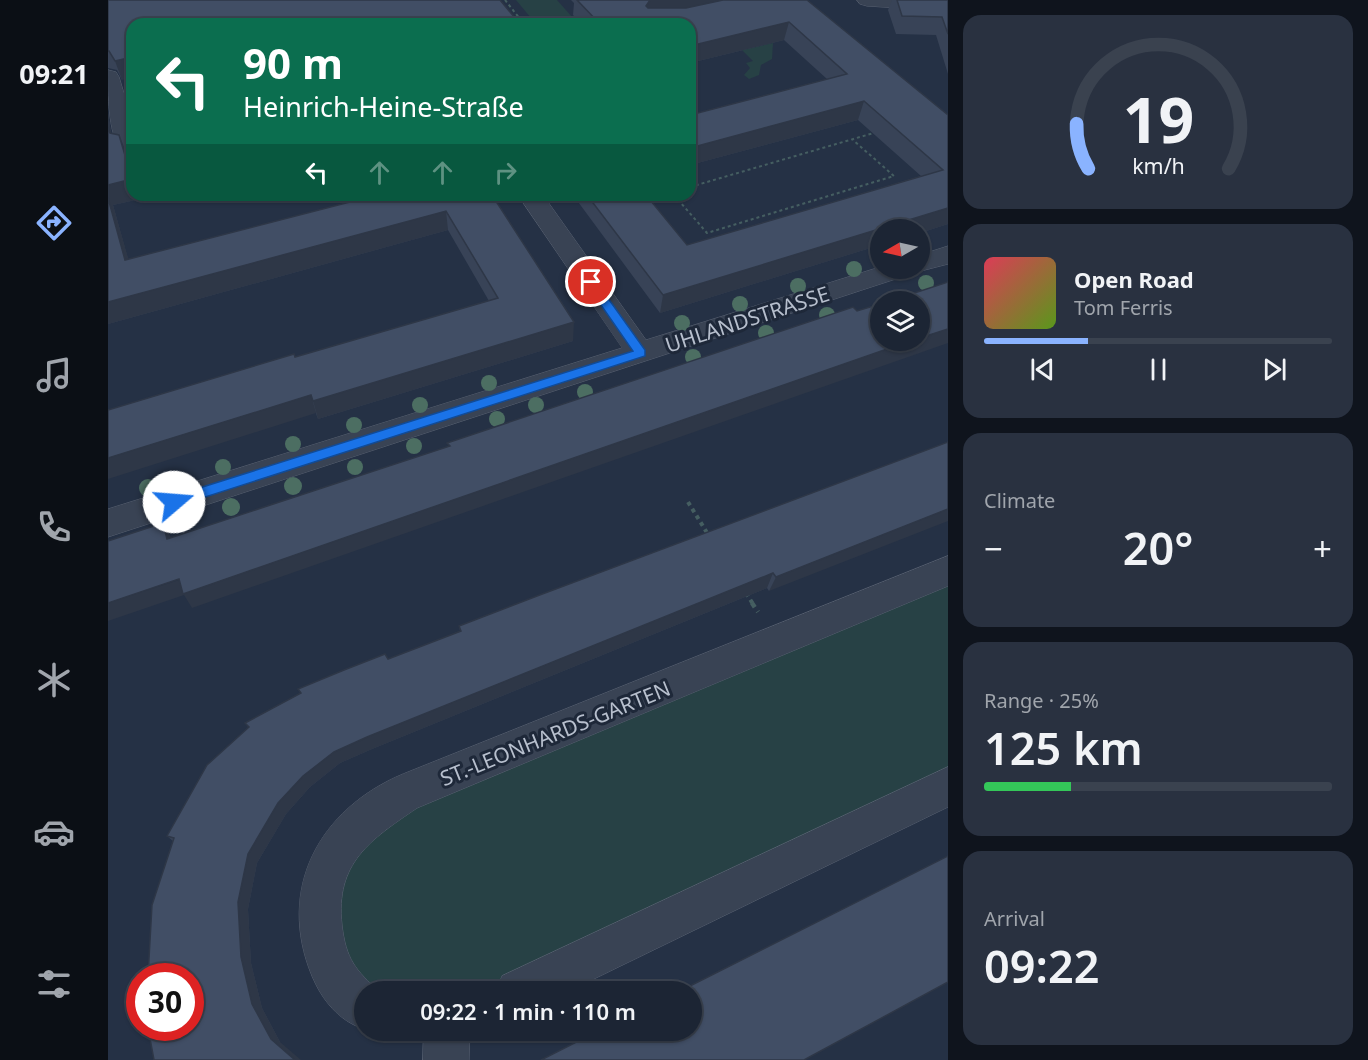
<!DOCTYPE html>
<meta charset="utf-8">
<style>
:root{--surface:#1c2534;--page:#293140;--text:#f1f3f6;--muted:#a0a5ac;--line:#3a424f;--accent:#8ab3ff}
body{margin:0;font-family:"Noto Sans",sans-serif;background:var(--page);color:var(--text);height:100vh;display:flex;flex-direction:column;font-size:22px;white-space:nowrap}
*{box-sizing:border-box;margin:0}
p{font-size:20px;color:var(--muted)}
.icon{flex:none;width:33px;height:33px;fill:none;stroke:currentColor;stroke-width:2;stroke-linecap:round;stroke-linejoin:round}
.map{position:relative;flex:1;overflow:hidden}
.sheet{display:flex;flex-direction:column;gap:15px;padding:15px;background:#0f141d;width:420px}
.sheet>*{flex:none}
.hud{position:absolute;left:18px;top:18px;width:570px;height:183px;border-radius:18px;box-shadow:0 2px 4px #0004,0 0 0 2px var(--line);background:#0b6e4f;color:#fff;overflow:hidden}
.needle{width:39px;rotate:261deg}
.buttons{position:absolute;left:762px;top:219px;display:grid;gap:12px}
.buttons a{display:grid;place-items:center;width:60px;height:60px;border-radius:50%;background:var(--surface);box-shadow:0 2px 4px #0004,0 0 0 2px var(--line);font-size:30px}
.speed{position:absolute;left:18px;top:963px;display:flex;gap:12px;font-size:30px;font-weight:700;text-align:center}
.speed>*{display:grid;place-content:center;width:78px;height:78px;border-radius:50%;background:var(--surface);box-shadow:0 2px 4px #0004,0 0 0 2px var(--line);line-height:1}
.speed .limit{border:9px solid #d22;background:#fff;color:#111}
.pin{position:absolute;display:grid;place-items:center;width:51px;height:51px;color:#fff;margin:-26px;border:3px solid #fff;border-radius:50%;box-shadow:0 2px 6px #0007}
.me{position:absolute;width:66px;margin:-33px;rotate:72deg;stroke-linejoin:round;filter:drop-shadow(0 0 4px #0008)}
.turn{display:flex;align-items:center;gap:21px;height:126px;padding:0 18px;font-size:27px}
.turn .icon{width:78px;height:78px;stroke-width:2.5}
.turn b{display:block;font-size:42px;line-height:51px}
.lanes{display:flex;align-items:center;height:57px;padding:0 18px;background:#0003;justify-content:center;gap:30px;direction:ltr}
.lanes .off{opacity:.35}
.big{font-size:45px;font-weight:600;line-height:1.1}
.sheet .card{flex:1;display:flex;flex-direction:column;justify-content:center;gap:9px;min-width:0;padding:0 21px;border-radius:18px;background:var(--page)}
.sheet .dial{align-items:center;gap:0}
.dial svg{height:156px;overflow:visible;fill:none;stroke:var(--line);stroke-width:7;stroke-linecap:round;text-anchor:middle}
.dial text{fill:var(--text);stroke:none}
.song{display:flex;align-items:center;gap:18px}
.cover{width:72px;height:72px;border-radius:9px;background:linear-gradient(135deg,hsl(350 70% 55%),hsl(90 70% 35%))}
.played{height:6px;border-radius:3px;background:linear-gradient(90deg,var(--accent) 30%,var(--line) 30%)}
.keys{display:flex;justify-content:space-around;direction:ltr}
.heat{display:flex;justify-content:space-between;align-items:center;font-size:33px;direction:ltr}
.charge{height:9px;border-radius:4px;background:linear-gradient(90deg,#34c759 25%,var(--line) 0)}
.trip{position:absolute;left:246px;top:981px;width:348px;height:60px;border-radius:30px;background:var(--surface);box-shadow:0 2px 4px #0004,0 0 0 2px var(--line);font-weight:600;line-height:60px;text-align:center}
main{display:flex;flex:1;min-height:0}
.dock{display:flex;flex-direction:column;width:108px;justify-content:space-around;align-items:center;background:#0b0f15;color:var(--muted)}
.dock .icon{width:42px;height:42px}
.dock .current{color:var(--accent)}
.dock b{font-size:27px;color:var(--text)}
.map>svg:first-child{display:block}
.green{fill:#274145}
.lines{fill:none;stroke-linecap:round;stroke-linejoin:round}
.minor-casing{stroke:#586171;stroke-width:1}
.path-far2{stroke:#455e61;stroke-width:2;stroke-dasharray:3 3;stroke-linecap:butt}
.path-far1{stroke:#455e61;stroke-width:4;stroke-dasharray:4 4;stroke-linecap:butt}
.path{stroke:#455e61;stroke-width:4.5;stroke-dasharray:5 5;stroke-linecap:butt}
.minor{fill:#394354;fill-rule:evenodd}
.tree{fill:#4c6e62}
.wall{fill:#384357}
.shaded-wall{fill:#2e3747}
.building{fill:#414e65;stroke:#2e3747;stroke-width:1.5}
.route{fill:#1a73e8;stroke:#114b97;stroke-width:1.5}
.labels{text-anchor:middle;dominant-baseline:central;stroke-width:6;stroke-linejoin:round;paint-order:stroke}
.street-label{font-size:21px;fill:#b7bfcd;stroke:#1e2839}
</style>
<main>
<nav class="dock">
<b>09:21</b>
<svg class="icon current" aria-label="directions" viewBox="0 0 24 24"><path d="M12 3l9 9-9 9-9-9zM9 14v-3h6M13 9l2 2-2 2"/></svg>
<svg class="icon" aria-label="music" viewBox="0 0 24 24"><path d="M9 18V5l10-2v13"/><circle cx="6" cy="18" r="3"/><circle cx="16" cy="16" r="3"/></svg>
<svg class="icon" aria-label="phone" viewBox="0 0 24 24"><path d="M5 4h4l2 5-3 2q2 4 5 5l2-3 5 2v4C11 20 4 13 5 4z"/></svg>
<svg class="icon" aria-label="climate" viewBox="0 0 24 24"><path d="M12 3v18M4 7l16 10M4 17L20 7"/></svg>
<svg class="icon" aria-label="car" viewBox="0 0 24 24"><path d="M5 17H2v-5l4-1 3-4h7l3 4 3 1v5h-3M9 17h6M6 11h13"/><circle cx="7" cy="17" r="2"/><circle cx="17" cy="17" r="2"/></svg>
<svg class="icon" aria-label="filters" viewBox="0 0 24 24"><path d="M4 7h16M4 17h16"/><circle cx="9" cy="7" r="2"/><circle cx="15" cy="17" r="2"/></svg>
</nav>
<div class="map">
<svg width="840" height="1060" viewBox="0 0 840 1060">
<rect width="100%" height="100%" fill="#253145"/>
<path class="green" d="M 408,0 L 449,0 L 465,18 L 441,24 L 428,24 Z
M 665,43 L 664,59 L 653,65 L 651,75 L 641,79 L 636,75 L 642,68 L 638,63 L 645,61 L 634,50 Z
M 840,570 L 840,786 L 410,991 L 256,992 L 256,1007 L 228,980 L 232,847 L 250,826 Z"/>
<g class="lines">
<g class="minor-casing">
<path id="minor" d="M 749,0 L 840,0 L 840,11 L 759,6 L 752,4 Z
M 0,70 L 8,72 L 11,77 L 24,120 L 24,152 L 12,151 C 0,129 0,96 0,70 Z
M 410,195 L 435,195 L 538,340 L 772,267 L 812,268 L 812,255 L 840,246 L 840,264 L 809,272 L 0,537 L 0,509 L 514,348 Z
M 840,556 L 840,586 L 309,808 C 262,840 227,863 234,925 C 238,959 247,970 272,992 L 256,992 L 256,1029 C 231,1021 214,1000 204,976 C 168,889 211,809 295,774 Z
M 840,767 L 840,807 L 459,992 L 388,992 L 394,976 Z
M 316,1030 L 362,1030 L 361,1060 L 315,1060 Z"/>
</g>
<path class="path-far2" d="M 397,0 L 416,24
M 582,187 L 769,132
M 566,195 L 599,233 L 786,176 L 745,140"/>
<path class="path-far1" d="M 580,502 L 601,536
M 638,593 L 645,604"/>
<path class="path" d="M 644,603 L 650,612"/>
<use href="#minor" class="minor"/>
</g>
<g class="tree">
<circle cx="746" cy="269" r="8"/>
<circle cx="818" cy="283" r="8"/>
<circle cx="690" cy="286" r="8"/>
<circle cx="632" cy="304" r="8"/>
<circle cx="719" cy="315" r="8"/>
<circle cx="574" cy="323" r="8"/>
<circle cx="658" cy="333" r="8"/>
<circle cx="585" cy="357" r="8"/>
<circle cx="381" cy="383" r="8"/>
<circle cx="477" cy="392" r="8"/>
<circle cx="312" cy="405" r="8"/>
<circle cx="428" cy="405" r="8"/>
<circle cx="389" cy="419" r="8"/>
<circle cx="246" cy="425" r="8"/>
<circle cx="185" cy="444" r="8"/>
<circle cx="306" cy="446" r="8"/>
<circle cx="115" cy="467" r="8"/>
<circle cx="247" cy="467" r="8"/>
<circle cx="185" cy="486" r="9"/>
<circle cx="40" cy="488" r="9"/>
<circle cx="123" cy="507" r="9"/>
</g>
<path class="wall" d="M 0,0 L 24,24 L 14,80 L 9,70 L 0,68 Z
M 463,0 L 699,0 L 840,115 L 840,224 L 812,233 L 812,230 L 772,230 L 772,245 L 552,313 L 465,195 L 538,195 L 579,245 L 813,176 L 750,120 L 582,165 L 582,115 L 719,79 L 676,40 L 582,63 L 582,24 L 474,24 L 465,15 L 466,3 Z
M 784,0 L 840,0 L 840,74 L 828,35 L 788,34 L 780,10 Z
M 0,113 L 3,133 L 11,135 L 19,154 L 24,170 L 24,195 L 32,199 L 5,205 L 20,259 L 384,195 L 465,341 L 210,419 L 187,357 L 381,301 L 340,230 L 0,324 Z
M 840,442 L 661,591 L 659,588 L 264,749 L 232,763 L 202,787 L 178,814 L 149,863 L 140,909 L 143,963 L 154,1008 L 172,1042 L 46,1060 L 65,841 L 59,836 L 141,728 L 137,723 L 280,659 L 352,631 L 351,626 Z"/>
<path class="shaded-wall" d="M 542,0 L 619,0 L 540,18 L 538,6 Z
M 681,22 L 676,40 L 582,63 L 582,46 Z
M 24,57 L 24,78 L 14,80 L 7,61 Z
M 756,101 L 750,120 L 582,165 L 582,148 Z
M 0,113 L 3,133 L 10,152 L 0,128 Z
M 11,135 L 19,154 L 24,170 L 24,179 Z
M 24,179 L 24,195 L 31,195 L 32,199 L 5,205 L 26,279 L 17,260 L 0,198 L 0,185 Z
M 840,208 L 840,224 L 812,233 L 812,230 L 772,230 L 772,245 L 552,313 L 555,295 Z
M 338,211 L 340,230 L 0,324 L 0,302 Z
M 466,322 L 465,341 L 210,419 L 205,401 Z
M 840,329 L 840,343 L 84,608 L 76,595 L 0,621 L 0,603 L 805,340 L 812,340 L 812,338 Z
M 203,395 L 208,413 L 0,479 L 0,458 Z
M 840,509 L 840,521 L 661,591 L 668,577 Z
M 55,523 L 64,539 L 59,539 Z
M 665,573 L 659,588 L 264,749 L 232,763 L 202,787 L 178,814 L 149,863 L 140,909 L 143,963 L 154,1008 L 172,1042 L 193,1060 L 187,1060 L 163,1039 L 144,1004 L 133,957 L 130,902 L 140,854 L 170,803 L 195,776 L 226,752 L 259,737 Z"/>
<path class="building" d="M 0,0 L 392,0 L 412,24 L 24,24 L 24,57 L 7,61 L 1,51 L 0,51 Z
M 469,0 L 542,0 L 538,6 L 540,8 L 578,8 L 615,0 L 699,0 L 840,115 L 840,208 L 555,295 L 479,195 L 538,195 L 579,245 L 835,170 L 756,101 L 582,148 L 582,115 L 739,74 L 681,22 L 582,46 L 582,24 L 492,24 Z
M 789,0 L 840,0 L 840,34 L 834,17 L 794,16 Z
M 0,128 L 2,133 L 11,135 L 24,179 L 0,185 Z
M 269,195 L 384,195 L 466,322 L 205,401 L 203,395 L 0,458 L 0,410 L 186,354 L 187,357 L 390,298 L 338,211 L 0,302 L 0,198 L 17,260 Z
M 840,282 L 840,329 L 812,338 L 812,302 L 779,302 Z
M 772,304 L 772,340 L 805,340 L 75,594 L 71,579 L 0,603 L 0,541 L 55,523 L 59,539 L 342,446 L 339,443 L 745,307 L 749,311 Z
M 840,442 L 840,509 L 668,577 L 665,573 L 259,737 L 226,752 L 195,776 L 170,803 L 140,854 L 130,902 L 133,957 L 144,1004 L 163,1039 L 187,1060 L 46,1060 L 40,1028 L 82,1028 L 82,976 L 40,976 L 44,905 L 66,838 L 59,836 L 99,765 L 141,727 L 137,723 L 193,693 L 190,689 L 236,670 L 277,654 L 280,659 L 353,631 L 351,626 L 429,596 Z
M 840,856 L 840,982 L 696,1060 L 433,1060 L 492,1030 L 584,1030 L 584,992 L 570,992 Z"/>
<path class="route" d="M 483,279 L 487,280 L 537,350 L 537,356 L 66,507 L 62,506 L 60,502 L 66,496 L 525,351 L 477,282 Z"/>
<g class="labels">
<g class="street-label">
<text transform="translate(639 319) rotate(-18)">UHLANDSTRASSE</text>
<text transform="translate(447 733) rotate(-22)">ST.-LEONHARDS-GARTEN</text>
</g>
</g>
</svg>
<div class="buttons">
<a><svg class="needle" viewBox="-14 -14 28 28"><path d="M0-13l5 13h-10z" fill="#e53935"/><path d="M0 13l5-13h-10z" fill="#a0a5ac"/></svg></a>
<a><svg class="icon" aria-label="layers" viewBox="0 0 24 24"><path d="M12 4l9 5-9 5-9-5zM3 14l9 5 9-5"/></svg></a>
</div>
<div class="speed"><div class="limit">30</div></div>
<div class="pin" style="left:483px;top:282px;background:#d93025"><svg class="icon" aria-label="arrive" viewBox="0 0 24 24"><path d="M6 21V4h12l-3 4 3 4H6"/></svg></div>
<svg class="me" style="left:66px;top:502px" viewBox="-20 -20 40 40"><circle r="19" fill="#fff"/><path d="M0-13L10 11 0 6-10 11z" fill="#1a73e8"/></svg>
<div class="trip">09:22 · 1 min · 110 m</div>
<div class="hud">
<div class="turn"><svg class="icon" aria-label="left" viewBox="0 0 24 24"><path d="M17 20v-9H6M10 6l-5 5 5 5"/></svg><div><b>90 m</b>Heinrich-Heine-Straße</div></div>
<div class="lanes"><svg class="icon" aria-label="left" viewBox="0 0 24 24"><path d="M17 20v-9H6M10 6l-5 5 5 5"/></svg><svg class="icon off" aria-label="ahead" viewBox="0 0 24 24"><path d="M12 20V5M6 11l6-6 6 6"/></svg><svg class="icon off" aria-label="ahead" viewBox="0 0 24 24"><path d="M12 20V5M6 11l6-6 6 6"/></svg><svg class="icon off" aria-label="right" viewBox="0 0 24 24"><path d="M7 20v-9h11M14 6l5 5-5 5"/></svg></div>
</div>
</div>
<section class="sheet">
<div class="card dial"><svg viewBox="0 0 100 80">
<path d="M14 69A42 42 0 1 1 86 69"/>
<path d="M14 69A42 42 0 0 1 8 46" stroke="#8ab3ff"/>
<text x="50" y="56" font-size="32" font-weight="700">19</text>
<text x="50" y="72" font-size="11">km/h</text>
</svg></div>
<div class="card">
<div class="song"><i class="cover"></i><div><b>Open Road</b><p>Tom Ferris</p></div></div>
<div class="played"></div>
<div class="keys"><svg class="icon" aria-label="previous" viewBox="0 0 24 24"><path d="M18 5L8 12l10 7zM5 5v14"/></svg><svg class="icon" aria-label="pause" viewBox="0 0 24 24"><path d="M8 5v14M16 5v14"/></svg><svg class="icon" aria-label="next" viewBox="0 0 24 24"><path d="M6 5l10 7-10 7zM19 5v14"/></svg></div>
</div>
<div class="card"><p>Climate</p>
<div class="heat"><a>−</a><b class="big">20°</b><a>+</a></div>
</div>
<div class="card"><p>Range · 25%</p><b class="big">125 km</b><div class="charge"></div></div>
<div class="card"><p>Arrival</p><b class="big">09:22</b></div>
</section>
</main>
